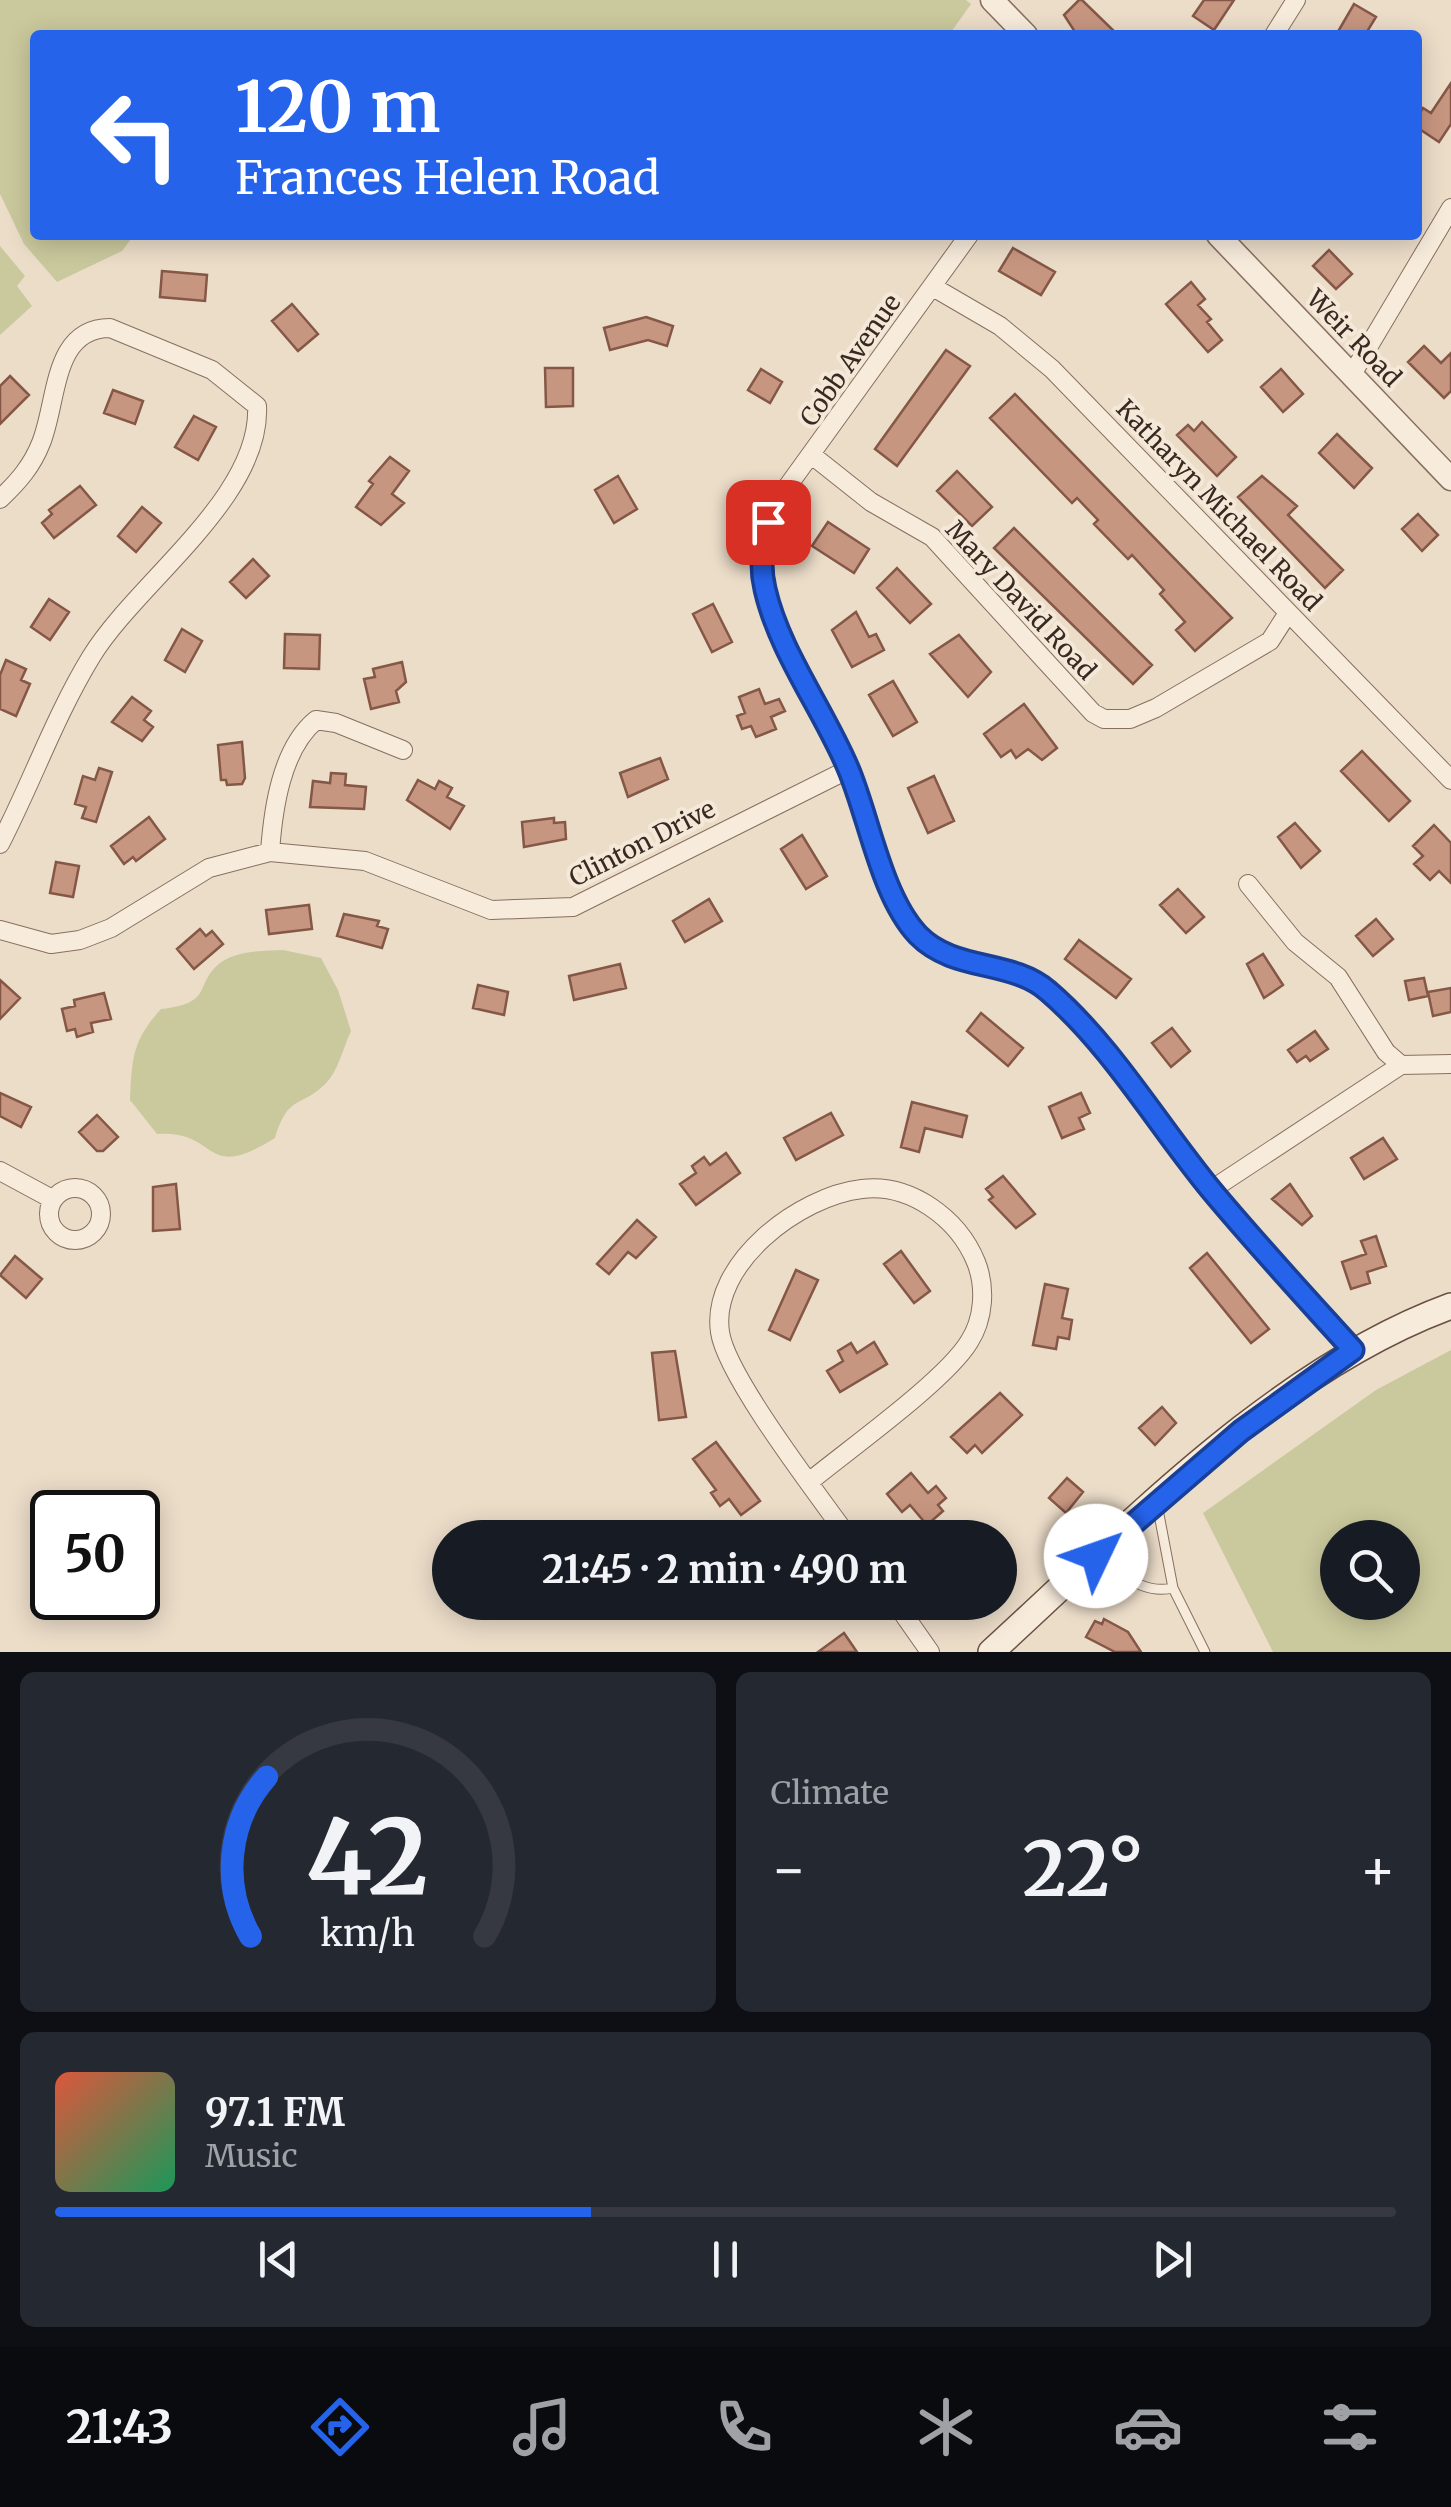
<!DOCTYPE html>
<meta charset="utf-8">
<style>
:root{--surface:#171b24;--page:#242831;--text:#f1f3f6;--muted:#9ea1a6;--line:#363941;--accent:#2563eb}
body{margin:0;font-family:Merriweather,serif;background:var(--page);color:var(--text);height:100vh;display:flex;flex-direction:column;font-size:38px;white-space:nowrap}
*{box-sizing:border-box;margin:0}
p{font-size:32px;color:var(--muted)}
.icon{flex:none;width:55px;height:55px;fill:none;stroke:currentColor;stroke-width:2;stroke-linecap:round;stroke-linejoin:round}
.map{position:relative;height:1652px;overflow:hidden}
.panel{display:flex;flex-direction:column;gap:20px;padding:20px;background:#0d0f14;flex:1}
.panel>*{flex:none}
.top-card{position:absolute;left:30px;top:30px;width:1392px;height:210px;border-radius:10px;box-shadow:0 5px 25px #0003;background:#2563eb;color:#fff;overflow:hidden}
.tools{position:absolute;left:1320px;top:1520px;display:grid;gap:20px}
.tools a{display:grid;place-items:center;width:100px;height:100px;border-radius:50%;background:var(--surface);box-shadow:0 5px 25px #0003;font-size:50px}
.speed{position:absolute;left:30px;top:1490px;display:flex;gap:20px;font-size:50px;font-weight:700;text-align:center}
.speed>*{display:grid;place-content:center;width:130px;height:130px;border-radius:50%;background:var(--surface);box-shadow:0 5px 25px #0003;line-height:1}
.speed .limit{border:5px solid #111;border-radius:15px;background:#fff;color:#111}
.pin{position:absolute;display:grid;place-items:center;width:85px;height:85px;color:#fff;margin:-42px;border-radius:20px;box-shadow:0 5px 15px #0006}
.me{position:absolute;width:110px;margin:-55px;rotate:48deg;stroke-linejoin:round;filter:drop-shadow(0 0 8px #0008)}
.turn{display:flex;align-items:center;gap:35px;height:210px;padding:0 40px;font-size:45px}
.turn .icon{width:130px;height:130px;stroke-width:2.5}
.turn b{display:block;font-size:70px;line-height:85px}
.big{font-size:75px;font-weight:700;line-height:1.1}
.panel .widget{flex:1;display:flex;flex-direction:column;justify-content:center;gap:15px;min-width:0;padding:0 35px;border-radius:15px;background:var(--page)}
.panel .dial{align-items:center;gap:0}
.dial svg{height:260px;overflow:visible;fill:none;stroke:var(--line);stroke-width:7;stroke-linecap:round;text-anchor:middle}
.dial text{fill:var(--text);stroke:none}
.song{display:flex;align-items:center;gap:30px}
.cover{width:120px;height:120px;border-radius:15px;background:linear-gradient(135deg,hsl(10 70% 55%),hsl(150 70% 35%))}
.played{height:10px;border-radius:5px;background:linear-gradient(90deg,var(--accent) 40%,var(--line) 40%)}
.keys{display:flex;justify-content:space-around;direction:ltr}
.heat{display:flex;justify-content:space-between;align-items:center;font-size:55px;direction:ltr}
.panel .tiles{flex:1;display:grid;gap:20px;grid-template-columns:1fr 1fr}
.widget:last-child{grid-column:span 2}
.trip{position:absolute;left:432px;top:1520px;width:585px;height:100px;border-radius:50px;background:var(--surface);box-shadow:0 5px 25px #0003;font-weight:700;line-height:100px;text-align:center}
.tabs{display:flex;height:160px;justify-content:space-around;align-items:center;background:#090b0e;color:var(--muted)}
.tabs .icon{width:70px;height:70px}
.tabs .on{color:var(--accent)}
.tabs b{font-size:45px;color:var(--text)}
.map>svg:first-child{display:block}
.green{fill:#cac99d;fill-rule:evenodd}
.building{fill:#c79681;stroke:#855746;stroke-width:2.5}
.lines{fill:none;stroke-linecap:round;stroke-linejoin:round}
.service-casing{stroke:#876f5f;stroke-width:11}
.minor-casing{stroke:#876f5f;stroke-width:20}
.tertiary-casing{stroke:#876f5f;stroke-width:25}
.secondary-casing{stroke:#695042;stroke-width:28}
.service{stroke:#f7ebdc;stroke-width:9}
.minor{stroke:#f7ebdc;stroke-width:18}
.tertiary{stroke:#f7ebdc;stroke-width:22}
.secondary{stroke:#f7ebdc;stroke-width:25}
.route-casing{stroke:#184099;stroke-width:25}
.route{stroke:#2563eb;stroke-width:18}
.labels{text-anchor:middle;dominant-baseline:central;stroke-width:8;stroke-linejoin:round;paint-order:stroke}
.street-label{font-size:25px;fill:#392a21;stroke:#f4e8d8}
</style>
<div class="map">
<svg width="1451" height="1652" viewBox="0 0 1451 1652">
<rect width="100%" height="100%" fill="#ecddc9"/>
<path class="green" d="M 0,0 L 966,0 L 971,4 L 949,35 L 35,35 L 35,235 L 134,235 L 122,251 L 57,282 L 24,244 L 0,194 Z
M 0,246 L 25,276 L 17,286 L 32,306 L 0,335 Z
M 283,950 L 321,958 L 338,990 L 351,1031 C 344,1046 338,1071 327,1082 C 302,1109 289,1092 275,1138 C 201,1184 221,1130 157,1134 L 130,1100 C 132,1058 132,1041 161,1009 C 215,1003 193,985 220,963 C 237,950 264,951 283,950 Z
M 1451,1350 L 1451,1652 L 1273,1652 L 1203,1513 L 1376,1390 ZM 1338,1538 L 1402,1538 L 1402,1602 L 1338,1602 Z"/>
<path class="building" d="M 1079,0 L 1082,0 L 1118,35 L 1077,35 L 1064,15 Z
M 1204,0 L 1234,0 L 1214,30 L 1193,16 Z
M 1354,4 L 1376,17 L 1365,35 L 1336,35 Z
M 1451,83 L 1451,124 L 1439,142 L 1418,128 L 1418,117 L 1423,108 L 1431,113 Z
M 1013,248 L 1055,272 L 1041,295 L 999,271 Z
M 1329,250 L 1352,274 L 1336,289 L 1313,266 Z
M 162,271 L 207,275 L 205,301 L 160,297 Z
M 1191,282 L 1205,299 L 1198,305 L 1211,319 L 1207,322 L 1222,340 L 1208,352 L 1166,304 Z
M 292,304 L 318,334 L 298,351 L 272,321 Z
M 646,317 L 673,326 L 667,346 L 648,340 L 610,350 L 604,328 Z
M 1424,346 L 1441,363 L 1451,353 L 1451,391 L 1444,398 L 1408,362 Z
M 946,350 L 970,366 L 897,466 L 875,449 Z
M 545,368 L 573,368 L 573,406 L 546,407 Z
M 761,369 L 782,382 L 770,403 L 748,390 Z
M 1281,369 L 1303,394 L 1283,412 L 1261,387 Z
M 10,376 L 29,395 L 0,424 L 0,386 Z
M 113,390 L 143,401 L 135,424 L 104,413 Z
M 1015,394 L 1232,618 L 1195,651 L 1176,630 L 1185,622 L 1160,594 L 1164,590 L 1132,555 L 1128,559 L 1094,524 L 1098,520 L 1077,498 L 1072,503 L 990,418 Z
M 194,416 L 216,427 L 198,460 L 175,447 Z
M 1202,422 L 1236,457 L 1217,476 L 1177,435 L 1188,425 L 1194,431 Z
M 1337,434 L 1372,468 L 1354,488 L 1319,453 Z
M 390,457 L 409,471 L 392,494 L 404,503 L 381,525 L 356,507 L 373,484 L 369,481 Z
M 957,471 L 992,507 L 972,526 L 937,491 Z
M 618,476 L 637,509 L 614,523 L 595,490 Z
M 1262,476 L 1297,506 L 1288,515 L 1343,570 L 1325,588 L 1238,497 Z
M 80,486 L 96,505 L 54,538 L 42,523 L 52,514 L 49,510 Z
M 142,507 L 161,523 L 136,552 L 118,536 Z
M 1418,514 L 1438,535 L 1422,551 L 1402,529 Z
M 828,522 L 869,549 L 854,573 L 812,546 Z
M 1014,528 L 1152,665 L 1133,684 L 994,548 Z
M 253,559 L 269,576 L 246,598 L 230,582 Z
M 897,568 L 931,604 L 910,623 L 877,588 Z
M 49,599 L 69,612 L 50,640 L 31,627 Z
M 713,604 L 732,642 L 712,652 L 693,614 Z
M 856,612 L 869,637 L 876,634 L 884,650 L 852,667 L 832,630 Z
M 182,629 L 202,641 L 185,672 L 165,660 Z
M 285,634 L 320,635 L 319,669 L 284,668 Z
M 959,635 L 991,672 L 968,697 L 930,654 Z
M 6,660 L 26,669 L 21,680 L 30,684 L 16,716 L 0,709 L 0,675 Z
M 402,662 L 406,682 L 396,691 L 399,702 L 371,709 L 364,679 L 375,677 L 373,669 Z
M 893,681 L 917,722 L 893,736 L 869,695 Z
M 759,689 L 765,704 L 779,699 L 785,711 L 771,717 L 776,729 L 756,737 L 751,726 L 742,729 L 737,716 L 745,713 L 739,697 Z
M 132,697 L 151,711 L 144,720 L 153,727 L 142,741 L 112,722 Z
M 1024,704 L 1057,748 L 1042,760 L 1028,749 L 1016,758 L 1011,750 L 1001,757 L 984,734 Z
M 242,742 L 245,778 L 242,784 L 227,785 L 226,780 L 221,780 L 218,745 Z
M 1362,751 L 1410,801 L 1389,821 L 1341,771 Z
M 660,758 L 668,779 L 628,797 L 620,773 Z
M 99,768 L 112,772 L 96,822 L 82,818 L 86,807 L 75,804 L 83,776 L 95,780 Z
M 331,773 L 346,774 L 345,785 L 366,787 L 364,809 L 310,807 L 313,781 L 330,783 Z
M 934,776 L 954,821 L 928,833 L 908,788 Z
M 418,780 L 435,789 L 439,781 L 452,788 L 447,797 L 464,806 L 450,829 L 407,800 Z
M 149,817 L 165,839 L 136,861 L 133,857 L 124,864 L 111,846 Z
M 554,818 L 554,823 L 565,822 L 566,839 L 524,847 L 522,822 Z
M 1295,823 L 1320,851 L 1301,868 L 1278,837 Z
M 1434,825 L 1451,843 L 1451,883 L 1439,871 L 1430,880 L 1414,864 L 1423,856 L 1413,846 Z
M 802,835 L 827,876 L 806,889 L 781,849 Z
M 56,862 L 79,866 L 73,897 L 50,893 Z
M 1178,889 L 1204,917 L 1186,933 L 1160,905 Z
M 709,899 L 722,921 L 685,942 L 673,921 Z
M 309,905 L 312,929 L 269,934 L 266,910 Z
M 344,914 L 379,921 L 377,926 L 388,929 L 382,948 L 337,936 Z
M 1376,919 L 1393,939 L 1373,956 L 1356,936 Z
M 200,929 L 206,936 L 212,931 L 223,944 L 194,969 L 177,949 Z
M 1079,940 L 1131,979 L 1116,998 L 1065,959 Z
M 1263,954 L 1283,985 L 1264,998 L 1247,964 Z
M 620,964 L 626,988 L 574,1000 L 569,976 Z
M 1424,978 L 1428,996 L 1409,1000 L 1405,981 Z
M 0,980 L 20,998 L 0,1019 Z
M 478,985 L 508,992 L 504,1015 L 473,1008 Z
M 1451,988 L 1451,1012 L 1433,1016 L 1428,992 Z
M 104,993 L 111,1019 L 91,1023 L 93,1032 L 77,1037 L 75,1029 L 67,1031 L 62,1009 L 75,1006 L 74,1000 Z
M 981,1013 L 1023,1048 L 1008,1066 L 967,1031 Z
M 1172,1028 L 1190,1051 L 1171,1067 L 1152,1043 Z
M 1315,1031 L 1328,1049 L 1310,1061 L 1306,1056 L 1297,1062 L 1288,1050 Z
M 0,1093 L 31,1107 L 21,1127 L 0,1116 Z
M 1081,1093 L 1090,1113 L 1079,1118 L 1084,1129 L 1062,1138 L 1049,1107 Z
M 912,1102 L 967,1116 L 962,1137 L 925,1128 L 919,1152 L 901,1147 Z
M 831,1113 L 843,1135 L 796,1160 L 784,1138 Z
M 97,1115 L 118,1137 L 103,1151 L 97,1151 L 79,1132 Z
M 1383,1138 L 1397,1159 L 1364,1179 L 1351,1158 Z
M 726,1153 L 740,1173 L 696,1205 L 680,1184 L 696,1173 L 692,1166 L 704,1157 L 710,1165 Z
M 1003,1176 L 1035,1214 L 1016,1228 L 989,1200 L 993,1197 L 986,1189 Z
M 176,1184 L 180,1229 L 153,1231 L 153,1187 Z
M 1290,1184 L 1312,1216 L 1302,1225 L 1272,1199 Z
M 637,1220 L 656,1237 L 636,1258 L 628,1252 L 609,1274 L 597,1264 Z
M 1376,1236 L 1386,1266 L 1367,1272 L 1370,1283 L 1351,1289 L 1342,1262 L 1366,1254 L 1361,1241 Z
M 901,1251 L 930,1291 L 914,1303 L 884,1264 Z
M 1207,1253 L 1269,1329 L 1251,1343 L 1190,1268 Z
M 15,1256 L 42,1279 L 26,1298 L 0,1275 Z
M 796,1270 L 818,1280 L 790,1340 L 769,1330 Z
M 1045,1284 L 1068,1289 L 1062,1318 L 1072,1320 L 1069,1339 L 1058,1337 L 1056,1349 L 1033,1345 Z
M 874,1342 L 887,1364 L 840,1392 L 827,1371 L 843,1361 L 838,1351 L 851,1343 L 857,1353 Z
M 675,1351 L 686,1417 L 659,1420 L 652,1353 Z
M 1000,1393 L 1022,1415 L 982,1453 L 975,1445 L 967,1453 L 951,1437 Z
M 1162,1407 L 1176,1423 L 1155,1445 L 1139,1428 Z
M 716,1442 L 760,1501 L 741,1515 L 729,1499 L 720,1506 L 711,1493 L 716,1490 L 693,1459 Z
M 911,1473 L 928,1493 L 936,1486 L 946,1498 L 938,1505 L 943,1511 L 927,1525 L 910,1505 L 902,1512 L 887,1494 Z
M 1067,1478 L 1083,1492 L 1066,1513 L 1049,1498 Z
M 1104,1619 L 1128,1632 L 1141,1652 L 1115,1652 L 1086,1637 L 1095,1621 L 1102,1624 Z
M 844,1633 L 857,1652 L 818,1652 Z"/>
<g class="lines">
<g class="service-casing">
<path id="service" d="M 1157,1504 L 1173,1588 L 1205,1652
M 1096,1557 C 1122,1573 1142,1595 1173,1588"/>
</g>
<g class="minor-casing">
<path id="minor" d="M 1274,35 L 1296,0
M 969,235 L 782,494 C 772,514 761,536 760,559 C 759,616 825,712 848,768 C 869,817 881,896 918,935 C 954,972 1011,959 1048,991 C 1113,1047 1158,1126 1212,1191 C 1257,1245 1306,1297 1353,1350
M 933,287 L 1000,326 L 1052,369 L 1451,780
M 1351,376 L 1451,208
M 813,456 L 871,502 L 932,537 L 1093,713 L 1104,719 L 1130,719 L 1156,708 L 1270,641 L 1288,613
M 0,499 C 18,482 32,466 41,443 C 58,401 52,328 110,328 L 212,370 L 257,406 C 262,497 136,583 91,657 C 55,716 32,782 0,844
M 270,852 C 273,810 281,749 316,720 L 336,723 L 403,750
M 1248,884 L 1295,942 L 1338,977 L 1386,1052 L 1401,1065
M 0,930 L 51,944 L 80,940 L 111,928 L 209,868 L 270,852 L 365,861 L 491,910 L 573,907 L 849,769
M 0,1171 L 52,1199
M49 1214a26 26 0 1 1 52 0a26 26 0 1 1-52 0Z
M 1211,1190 L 1401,1065 L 1451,1064
M 809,1482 C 849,1449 945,1381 969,1342 C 984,1319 986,1287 976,1262 C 958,1218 910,1183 862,1189 C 799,1196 710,1264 720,1332 C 726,1376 819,1496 849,1538
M 895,1602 L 930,1652"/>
</g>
<g class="tertiary-casing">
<path id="tertiary" d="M 992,0 L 1026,35
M 1218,235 L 1451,479"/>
</g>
<g class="secondary-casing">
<path id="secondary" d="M 991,1652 C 1127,1528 1276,1370 1451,1306"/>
</g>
<use href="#service" class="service"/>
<use href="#minor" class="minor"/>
<use href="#tertiary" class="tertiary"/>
<use href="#secondary" class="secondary"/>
</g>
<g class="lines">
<g class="route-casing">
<path id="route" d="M 768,522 C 763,545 759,564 765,589 C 779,651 823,709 848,768 C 869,817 881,896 918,935 C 954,972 1011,959 1048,991 C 1113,1047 1158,1126 1212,1191 C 1257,1245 1306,1298 1353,1350 L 1241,1431 L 1096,1556"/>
</g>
<use href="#route" class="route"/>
</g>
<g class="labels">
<g class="street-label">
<text transform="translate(1354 338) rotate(46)">Weir Road</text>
<text transform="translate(850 360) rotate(-55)">Cobb Avenue</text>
<text transform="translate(1219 505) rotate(46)">Katharyn Michael Road</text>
<text transform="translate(1021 600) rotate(47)">Mary David Road</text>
<text transform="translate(642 843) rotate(-27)">Clinton Drive</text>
</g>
</g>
</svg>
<div class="tools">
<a><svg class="icon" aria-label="search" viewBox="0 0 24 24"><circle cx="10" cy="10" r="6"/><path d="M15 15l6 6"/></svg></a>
</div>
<div class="speed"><div class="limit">50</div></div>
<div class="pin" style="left:768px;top:522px;background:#d93025"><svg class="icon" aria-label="arrive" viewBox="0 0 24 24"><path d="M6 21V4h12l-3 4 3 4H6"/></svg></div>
<svg class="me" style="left:1096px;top:1556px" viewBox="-20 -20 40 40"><circle r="19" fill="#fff"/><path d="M0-13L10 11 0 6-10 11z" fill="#2563eb"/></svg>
<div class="trip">21:45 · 2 min · 490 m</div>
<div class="top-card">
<div class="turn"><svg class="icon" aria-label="left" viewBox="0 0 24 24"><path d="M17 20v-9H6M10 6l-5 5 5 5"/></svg><div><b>120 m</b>Frances Helen Road</div></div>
</div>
</div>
<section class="panel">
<div class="tiles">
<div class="widget dial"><svg viewBox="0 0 100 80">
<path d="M14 69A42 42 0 1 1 86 69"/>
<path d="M14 69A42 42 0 0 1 19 20" stroke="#2563eb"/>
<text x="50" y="56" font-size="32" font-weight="700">42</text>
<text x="50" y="72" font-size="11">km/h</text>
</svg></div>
<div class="widget"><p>Climate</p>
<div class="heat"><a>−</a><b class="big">22°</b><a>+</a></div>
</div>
<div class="widget">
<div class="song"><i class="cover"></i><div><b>97.1 FM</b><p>Music</p></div></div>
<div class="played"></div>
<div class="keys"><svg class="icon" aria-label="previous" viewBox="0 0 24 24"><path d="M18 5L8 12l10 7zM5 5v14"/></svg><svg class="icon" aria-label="pause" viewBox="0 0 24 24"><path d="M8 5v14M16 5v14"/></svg><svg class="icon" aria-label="next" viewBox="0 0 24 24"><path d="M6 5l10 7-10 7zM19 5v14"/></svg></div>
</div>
</div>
</section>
<nav class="tabs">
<b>21:43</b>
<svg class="icon on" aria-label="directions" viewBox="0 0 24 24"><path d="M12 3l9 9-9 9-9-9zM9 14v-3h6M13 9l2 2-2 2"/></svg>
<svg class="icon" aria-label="music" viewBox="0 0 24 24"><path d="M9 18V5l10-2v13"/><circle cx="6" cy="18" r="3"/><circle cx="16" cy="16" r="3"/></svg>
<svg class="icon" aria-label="phone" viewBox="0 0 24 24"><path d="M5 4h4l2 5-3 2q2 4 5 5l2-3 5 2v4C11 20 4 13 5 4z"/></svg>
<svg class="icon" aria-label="climate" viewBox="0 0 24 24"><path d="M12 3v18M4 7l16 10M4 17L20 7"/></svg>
<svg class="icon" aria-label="car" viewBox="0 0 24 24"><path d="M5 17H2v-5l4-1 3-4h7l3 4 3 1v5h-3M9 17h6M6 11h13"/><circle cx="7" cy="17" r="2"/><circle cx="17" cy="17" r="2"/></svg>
<svg class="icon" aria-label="filters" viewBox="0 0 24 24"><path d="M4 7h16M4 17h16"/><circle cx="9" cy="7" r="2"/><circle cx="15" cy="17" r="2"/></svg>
</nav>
